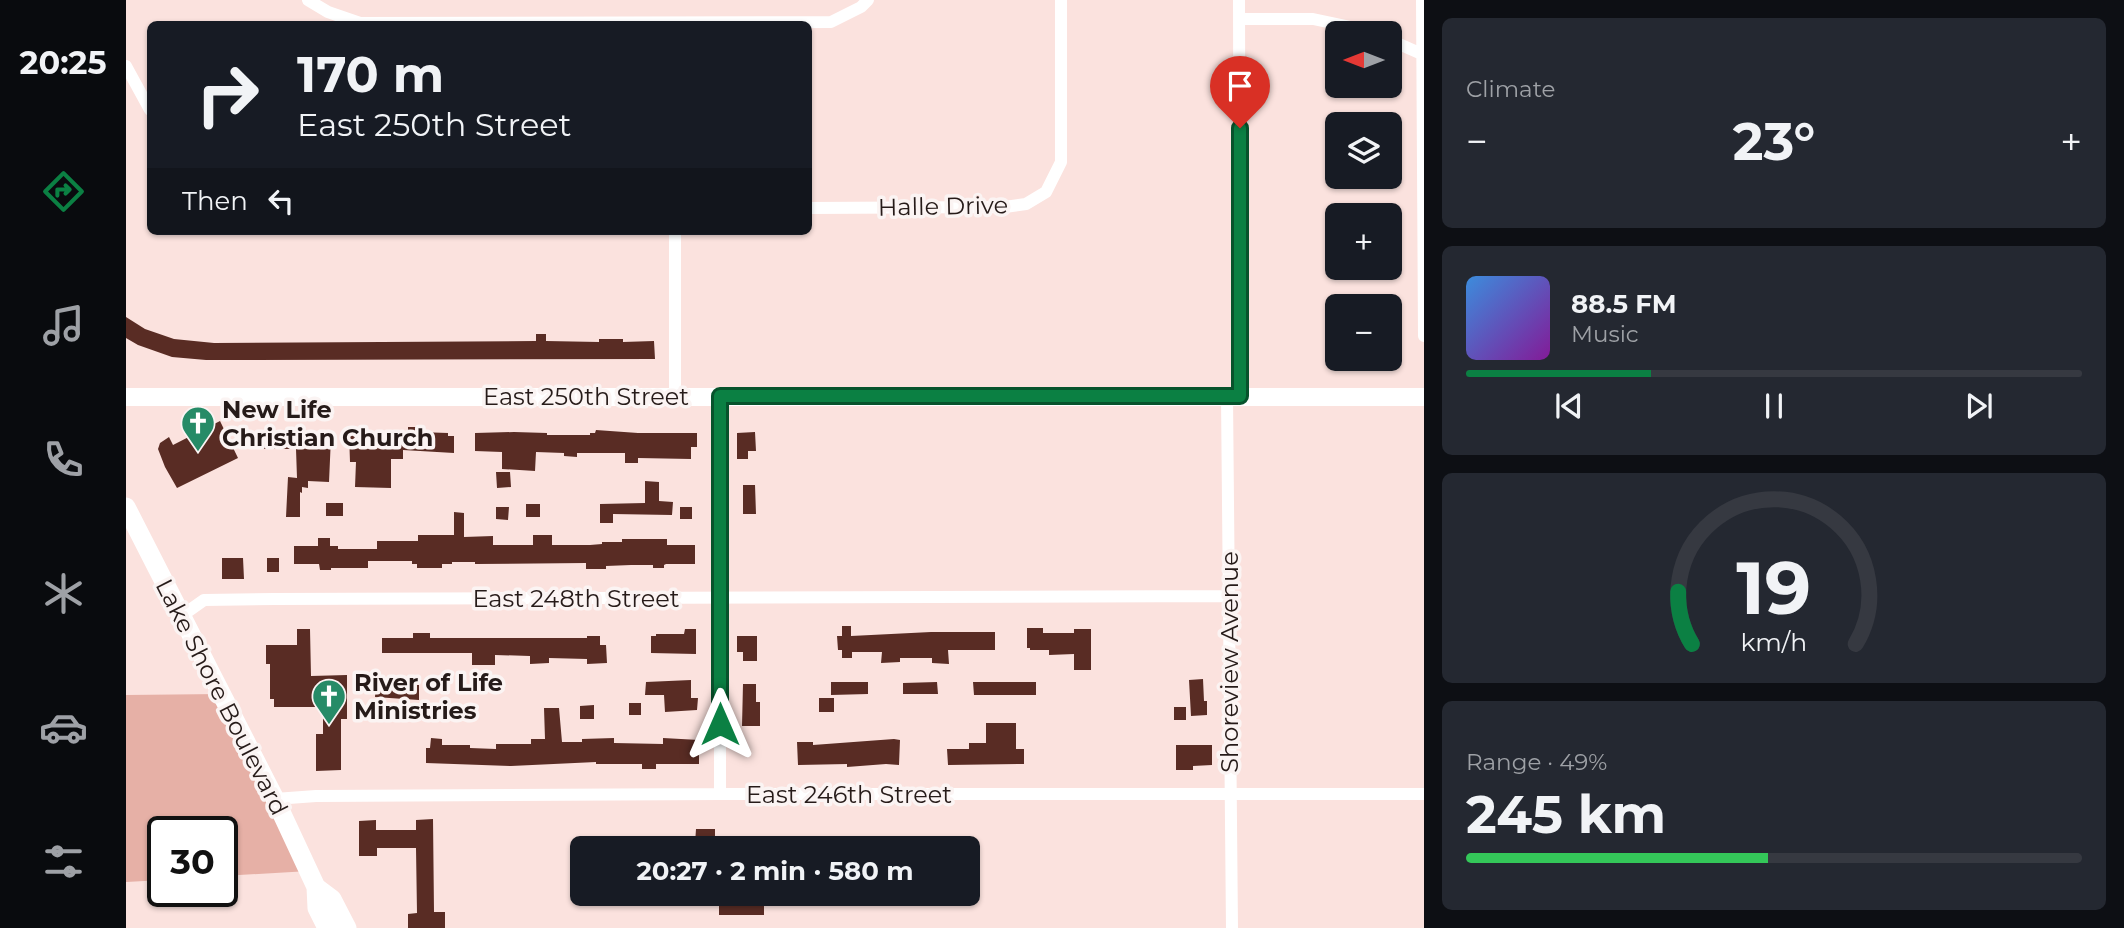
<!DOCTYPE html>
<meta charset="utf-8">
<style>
:root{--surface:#171b24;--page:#242831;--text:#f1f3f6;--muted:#9ea1a6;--line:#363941;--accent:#0b8043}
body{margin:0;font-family:Montserrat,sans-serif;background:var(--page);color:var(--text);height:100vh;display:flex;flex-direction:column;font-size:26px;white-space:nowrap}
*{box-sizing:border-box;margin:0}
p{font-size:23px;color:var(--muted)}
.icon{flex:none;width:38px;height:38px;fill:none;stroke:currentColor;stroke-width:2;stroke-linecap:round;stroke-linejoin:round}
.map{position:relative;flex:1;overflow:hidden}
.details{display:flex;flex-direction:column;gap:18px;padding:18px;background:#0d0f14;width:700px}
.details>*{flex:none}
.hud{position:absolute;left:21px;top:21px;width:665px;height:214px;border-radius:10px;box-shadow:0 2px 5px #0004;background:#171b24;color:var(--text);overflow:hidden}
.needle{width:46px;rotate:270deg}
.tools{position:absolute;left:1199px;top:21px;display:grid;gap:14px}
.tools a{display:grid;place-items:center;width:77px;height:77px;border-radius:10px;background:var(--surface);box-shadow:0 2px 5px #0004;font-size:35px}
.speed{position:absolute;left:21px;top:816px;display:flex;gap:14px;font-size:35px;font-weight:700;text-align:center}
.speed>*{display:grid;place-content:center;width:91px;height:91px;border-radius:50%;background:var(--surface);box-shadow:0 2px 5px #0004;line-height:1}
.speed .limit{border:4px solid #111;border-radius:10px;background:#fff;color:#111}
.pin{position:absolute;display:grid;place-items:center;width:60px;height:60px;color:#fff;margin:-72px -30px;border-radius:50% 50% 50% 0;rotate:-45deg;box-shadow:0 0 7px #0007}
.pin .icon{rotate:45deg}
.me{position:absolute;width:77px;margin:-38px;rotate:0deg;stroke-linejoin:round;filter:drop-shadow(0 0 5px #0008)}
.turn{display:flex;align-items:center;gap:24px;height:147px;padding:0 35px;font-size:32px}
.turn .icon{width:91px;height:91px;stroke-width:2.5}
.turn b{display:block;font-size:49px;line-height:60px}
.then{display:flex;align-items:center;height:66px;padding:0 35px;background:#0003;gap:14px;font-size:26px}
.big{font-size:52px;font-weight:700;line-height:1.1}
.details .widget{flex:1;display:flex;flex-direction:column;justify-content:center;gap:10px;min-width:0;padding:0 24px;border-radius:10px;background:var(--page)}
.details .dial{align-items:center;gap:0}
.dial svg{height:182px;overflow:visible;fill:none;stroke:var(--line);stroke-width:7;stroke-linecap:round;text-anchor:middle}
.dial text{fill:var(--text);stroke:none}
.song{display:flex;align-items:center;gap:21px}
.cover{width:84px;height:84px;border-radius:10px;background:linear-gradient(135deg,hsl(210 70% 55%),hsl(290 70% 35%))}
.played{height:7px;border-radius:4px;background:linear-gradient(90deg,var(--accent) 30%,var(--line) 30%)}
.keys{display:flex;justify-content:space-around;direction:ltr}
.heat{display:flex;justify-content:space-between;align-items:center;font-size:38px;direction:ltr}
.charge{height:10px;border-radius:5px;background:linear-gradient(90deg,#34c759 49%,var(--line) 0)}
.trip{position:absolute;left:444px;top:836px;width:410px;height:70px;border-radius:10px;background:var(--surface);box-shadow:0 2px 5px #0004;font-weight:700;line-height:70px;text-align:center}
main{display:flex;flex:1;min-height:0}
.menu{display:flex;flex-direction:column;width:126px;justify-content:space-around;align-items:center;background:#090b0e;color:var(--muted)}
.menu .icon{width:49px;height:49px}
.menu .selected{color:var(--accent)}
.menu b{font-size:32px;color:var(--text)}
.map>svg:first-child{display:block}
.green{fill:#e6b0a6}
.building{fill:#592c24}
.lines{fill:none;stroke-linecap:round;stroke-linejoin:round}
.street{stroke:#fff;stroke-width:12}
.secondary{stroke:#fff;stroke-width:18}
.primary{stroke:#fff;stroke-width:19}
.route-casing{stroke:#07532c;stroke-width:18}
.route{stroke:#0b8043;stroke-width:12}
.labels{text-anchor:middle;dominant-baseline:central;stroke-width:7;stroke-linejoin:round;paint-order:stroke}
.street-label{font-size:24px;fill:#261b19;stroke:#fbf4f3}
.poi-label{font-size:24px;font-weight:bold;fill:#261b19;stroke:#fbf4f3;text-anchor:start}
</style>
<main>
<nav class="menu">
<b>20:25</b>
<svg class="icon selected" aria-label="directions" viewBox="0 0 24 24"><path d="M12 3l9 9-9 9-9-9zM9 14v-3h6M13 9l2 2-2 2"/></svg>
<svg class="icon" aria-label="music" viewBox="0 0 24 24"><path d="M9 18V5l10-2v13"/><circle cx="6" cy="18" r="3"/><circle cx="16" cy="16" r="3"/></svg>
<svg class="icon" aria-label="phone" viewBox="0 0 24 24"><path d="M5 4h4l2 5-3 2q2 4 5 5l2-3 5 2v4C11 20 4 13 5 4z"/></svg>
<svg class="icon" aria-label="climate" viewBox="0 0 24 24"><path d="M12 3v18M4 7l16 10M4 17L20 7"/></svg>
<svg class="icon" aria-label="car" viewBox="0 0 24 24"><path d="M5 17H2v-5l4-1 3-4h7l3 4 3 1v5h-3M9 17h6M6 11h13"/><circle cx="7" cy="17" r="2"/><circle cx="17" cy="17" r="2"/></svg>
<svg class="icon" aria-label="filters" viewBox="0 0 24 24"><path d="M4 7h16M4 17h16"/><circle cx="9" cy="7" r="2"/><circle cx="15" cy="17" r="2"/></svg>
</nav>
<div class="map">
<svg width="1298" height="928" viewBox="0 0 1298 928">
<rect width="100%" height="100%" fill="#fbe2de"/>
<path class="green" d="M 95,694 L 183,871 L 96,876 L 96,831 L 37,831 L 37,880 L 0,882 L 0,695 Z"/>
<path class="building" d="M 0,317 L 19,329 L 48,339 L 88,343 L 410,341 L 410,334 L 420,334 L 420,341 L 473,342 L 473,339 L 497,339 L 497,342 L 528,341 L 529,359 L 80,360 L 46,357 L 12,345 L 0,338 Z
M 94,421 L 112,458 L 51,488 L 39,467 L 32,449 L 34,443 L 43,437 L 47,445 Z
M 282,427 L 292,427 L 292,432 L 322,433 L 322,436 L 328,436 L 328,453 L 277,450 L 277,459 L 265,459 L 265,488 L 229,487 L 230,462 L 224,462 L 223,433 L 282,432 Z
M 470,430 L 512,433 L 571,433 L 571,447 L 565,447 L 565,459 L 512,458 L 512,463 L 499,463 L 499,453 L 451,453 L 451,457 L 438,456 L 438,453 L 410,452 L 409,471 L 376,469 L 376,452 L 349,451 L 349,433 L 388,432 L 421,433 L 421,435 L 464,435 L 464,433 L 469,433 Z
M 157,432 L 176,433 L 177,437 L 205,437 L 203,482 L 182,481 L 182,488 L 176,487 L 176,493 L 174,492 L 174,517 L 160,517 L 162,477 L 171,478 L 170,449 L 137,449 L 137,433 Z
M 629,432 L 630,451 L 622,451 L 622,459 L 611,459 L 611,433 Z
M 370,472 L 384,472 L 385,487 L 371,488 Z
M 519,481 L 533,482 L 533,501 L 547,502 L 546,515 L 487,514 L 487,523 L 474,523 L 474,504 L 519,503 Z
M 617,485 L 629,485 L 630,514 L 617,514 Z
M 200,503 L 217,503 L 217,516 L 200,516 Z
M 400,504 L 414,504 L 414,517 L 400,517 Z
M 370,507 L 383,507 L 382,520 L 370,519 Z
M 554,507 L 566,507 L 566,519 L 554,519 Z
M 328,512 L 338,513 L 338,537 L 367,536 L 367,545 L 407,545 L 407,535 L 426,535 L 426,545 L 464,545 L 476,544 L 476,542 L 496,542 L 496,539 L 541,539 L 541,545 L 569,545 L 569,564 L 540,564 L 538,565 L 538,568 L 527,568 L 527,565 L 505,565 L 480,566 L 480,569 L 460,569 L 460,563 L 349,564 L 349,562 L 326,562 L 326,564 L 316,564 L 316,568 L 291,568 L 291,564 L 286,564 L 286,561 L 242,561 L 242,568 L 205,568 L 205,570 L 194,570 L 193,564 L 168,564 L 168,546 L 192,546 L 192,538 L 204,538 L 204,546 L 212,546 L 212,549 L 251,549 L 251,541 L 292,541 L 292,535 L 328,535 Z
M 96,558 L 117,558 L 118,579 L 96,579 Z
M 141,558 L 153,558 L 153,572 L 141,572 Z
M 716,626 L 725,626 L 725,636 L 805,632 L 869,632 L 869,650 L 822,650 L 823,664 L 806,663 L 806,658 L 774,658 L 774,662 L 755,663 L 756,652 L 726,652 L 726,658 L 716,658 L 716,650 L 712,650 L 711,636 L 716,636 Z
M 901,628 L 917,628 L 917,633 L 948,633 L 948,629 L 965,629 L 965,670 L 948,670 L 948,654 L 923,655 L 923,650 L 904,650 L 904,648 L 901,648 Z
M 171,629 L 184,629 L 185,676 L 221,675 L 221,719 L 215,719 L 215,770 L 190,771 L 190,734 L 197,734 L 197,710 L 193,710 L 193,707 L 148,707 L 148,699 L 144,699 L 144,664 L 140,664 L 140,645 L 171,645 Z
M 559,629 L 570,629 L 570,654 L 525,653 L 525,636 L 530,636 L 530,634 L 558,634 Z
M 287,633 L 304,633 L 304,638 L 461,638 L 461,636 L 474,636 L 474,645 L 480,645 L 481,663 L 461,664 L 461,659 L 423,658 L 423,663 L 404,664 L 404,656 L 369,655 L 369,665 L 346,665 L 346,653 L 256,653 L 256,638 L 287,638 Z
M 611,636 L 631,636 L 631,661 L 617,661 L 617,652 L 611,652 Z
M 1077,679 L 1078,701 L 1081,701 L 1081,715 L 1065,716 L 1063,680 Z
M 565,680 L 565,698 L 572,698 L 571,710 L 539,712 L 538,695 L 519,695 L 520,682 Z
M 705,682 L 742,682 L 742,694 L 705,695 Z
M 811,682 L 812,694 L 777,694 L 777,683 Z
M 847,682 L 910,682 L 910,695 L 848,695 Z
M 250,683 L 293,685 L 293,700 L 249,697 Z
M 617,684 L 630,684 L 630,702 L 634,702 L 634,726 L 616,726 Z
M 693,698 L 708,698 L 708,712 L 693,712 Z
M 503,703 L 515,703 L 515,715 L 503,715 Z
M 468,705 L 468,719 L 454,719 L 454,706 Z
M 1048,707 L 1060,707 L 1060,720 L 1048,720 Z
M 418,708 L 433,708 L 436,742 L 456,742 L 456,739 L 488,738 L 488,743 L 537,744 L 537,738 L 573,740 L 573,764 L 530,764 L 530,769 L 516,769 L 516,764 L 470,764 L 470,762 L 385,766 L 300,763 L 300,748 L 304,748 L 305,738 L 316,739 L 316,745 L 344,745 L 344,748 L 370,749 L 370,744 L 405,744 L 405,739 L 419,739 Z
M 860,723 L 890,723 L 890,749 L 898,749 L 898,764 L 822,765 L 821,749 L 843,749 L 843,743 L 860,743 Z
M 768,739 L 774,740 L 773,765 L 760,764 L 721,767 L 721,764 L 672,765 L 671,742 L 687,742 L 687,745 Z
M 1050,745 L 1086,745 L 1086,765 L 1067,766 L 1067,770 L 1050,770 Z
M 307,819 L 308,912 L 319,912 L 319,928 L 282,928 L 282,914 L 291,913 L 290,848 L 251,848 L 251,856 L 233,856 L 233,821 L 250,820 L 250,830 L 290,830 L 290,820 Z
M 570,829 L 589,829 L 589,844 L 569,844 Z
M 593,903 L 638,903 L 638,915 L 593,915 Z"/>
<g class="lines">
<path class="street" d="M 182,0 L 202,12 L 234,23 L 705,22 L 735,7 L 742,0
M 1113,0 L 1114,396
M 1296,0 L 1298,336
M 1113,19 L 1187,19 L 1239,30 L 1247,33
M 1264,40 L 1298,55
M 0,66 L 24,110
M 682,208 L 879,207 L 900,204 L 920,192 L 935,162 L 935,0
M 549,231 L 549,396
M 594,396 L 594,794
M 1101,396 L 1106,928
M 54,617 L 78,600 L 148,599 L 1103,596
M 149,799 L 190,796 L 594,794 L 1298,794"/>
<path class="secondary" d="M 0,397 L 1298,397"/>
<path class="primary" d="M 0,507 L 149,799 L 190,887 L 191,908 L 201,928
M 190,887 L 206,899 L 221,928"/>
</g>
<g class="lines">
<g class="route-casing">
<path id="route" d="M 594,724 L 594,396 L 1114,396 L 1114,128"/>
</g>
<use href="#route" class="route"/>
</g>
<defs>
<g id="church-pin" transform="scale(1.75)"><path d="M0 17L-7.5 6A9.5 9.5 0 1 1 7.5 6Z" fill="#268b67" stroke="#fbf4f3"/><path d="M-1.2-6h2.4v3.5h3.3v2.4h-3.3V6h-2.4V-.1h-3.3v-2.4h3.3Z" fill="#fff"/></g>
</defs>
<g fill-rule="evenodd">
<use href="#church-pin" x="72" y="423"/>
<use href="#church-pin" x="203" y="696"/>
</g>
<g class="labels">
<g class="street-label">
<text transform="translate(817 206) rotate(-1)">Halle Drive</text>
<text x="460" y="396">East 250th Street</text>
<text x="450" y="598">East 248th Street</text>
<text transform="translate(1103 662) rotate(-90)">Shoreview Avenue</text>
<text transform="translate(96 697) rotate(63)">Lake Shore Boulevard</text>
<text x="723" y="794">East 246th Street</text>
</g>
<g class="poi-label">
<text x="96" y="409">New Life<tspan x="96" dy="28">Christian Church</tspan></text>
<text x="228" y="682">River of Life<tspan x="228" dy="28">Ministries</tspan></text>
</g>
</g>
</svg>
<div class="tools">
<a><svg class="needle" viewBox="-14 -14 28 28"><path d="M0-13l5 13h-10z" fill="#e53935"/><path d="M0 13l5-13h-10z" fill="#9ea1a6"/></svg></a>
<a><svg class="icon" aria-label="layers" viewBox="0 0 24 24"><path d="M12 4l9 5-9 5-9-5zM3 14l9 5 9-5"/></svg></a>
<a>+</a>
<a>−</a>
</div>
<div class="speed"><div class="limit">30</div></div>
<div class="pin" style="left:1114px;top:128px;background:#d93025"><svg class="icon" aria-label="arrive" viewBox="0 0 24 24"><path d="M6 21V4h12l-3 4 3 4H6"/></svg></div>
<svg class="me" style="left:594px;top:724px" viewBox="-20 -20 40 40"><path d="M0-17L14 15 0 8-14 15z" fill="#0b8043" stroke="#fff" stroke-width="4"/></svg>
<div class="trip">20:27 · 2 min · 580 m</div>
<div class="hud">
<div class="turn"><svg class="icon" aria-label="right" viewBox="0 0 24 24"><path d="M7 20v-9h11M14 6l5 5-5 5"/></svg><div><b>170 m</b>East 250th Street</div></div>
<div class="then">Then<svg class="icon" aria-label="left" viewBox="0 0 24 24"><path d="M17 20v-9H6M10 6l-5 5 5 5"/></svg></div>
</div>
</div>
<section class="details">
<div class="widget"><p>Climate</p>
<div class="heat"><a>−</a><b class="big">23°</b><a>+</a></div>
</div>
<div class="widget">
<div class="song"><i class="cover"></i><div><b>88.5 FM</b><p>Music</p></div></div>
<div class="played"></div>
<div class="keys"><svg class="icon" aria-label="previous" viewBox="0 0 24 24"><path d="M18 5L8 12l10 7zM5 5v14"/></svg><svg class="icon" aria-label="pause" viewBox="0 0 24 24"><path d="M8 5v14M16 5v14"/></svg><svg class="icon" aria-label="next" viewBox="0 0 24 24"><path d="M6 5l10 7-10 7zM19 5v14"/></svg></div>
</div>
<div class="widget dial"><svg viewBox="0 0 100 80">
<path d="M14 69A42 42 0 1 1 86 69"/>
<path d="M14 69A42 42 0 0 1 8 46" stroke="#0b8043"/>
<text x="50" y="56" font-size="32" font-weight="700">19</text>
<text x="50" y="72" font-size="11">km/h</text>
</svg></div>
<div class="widget"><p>Range · 49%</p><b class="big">245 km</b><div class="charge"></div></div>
</section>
</main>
